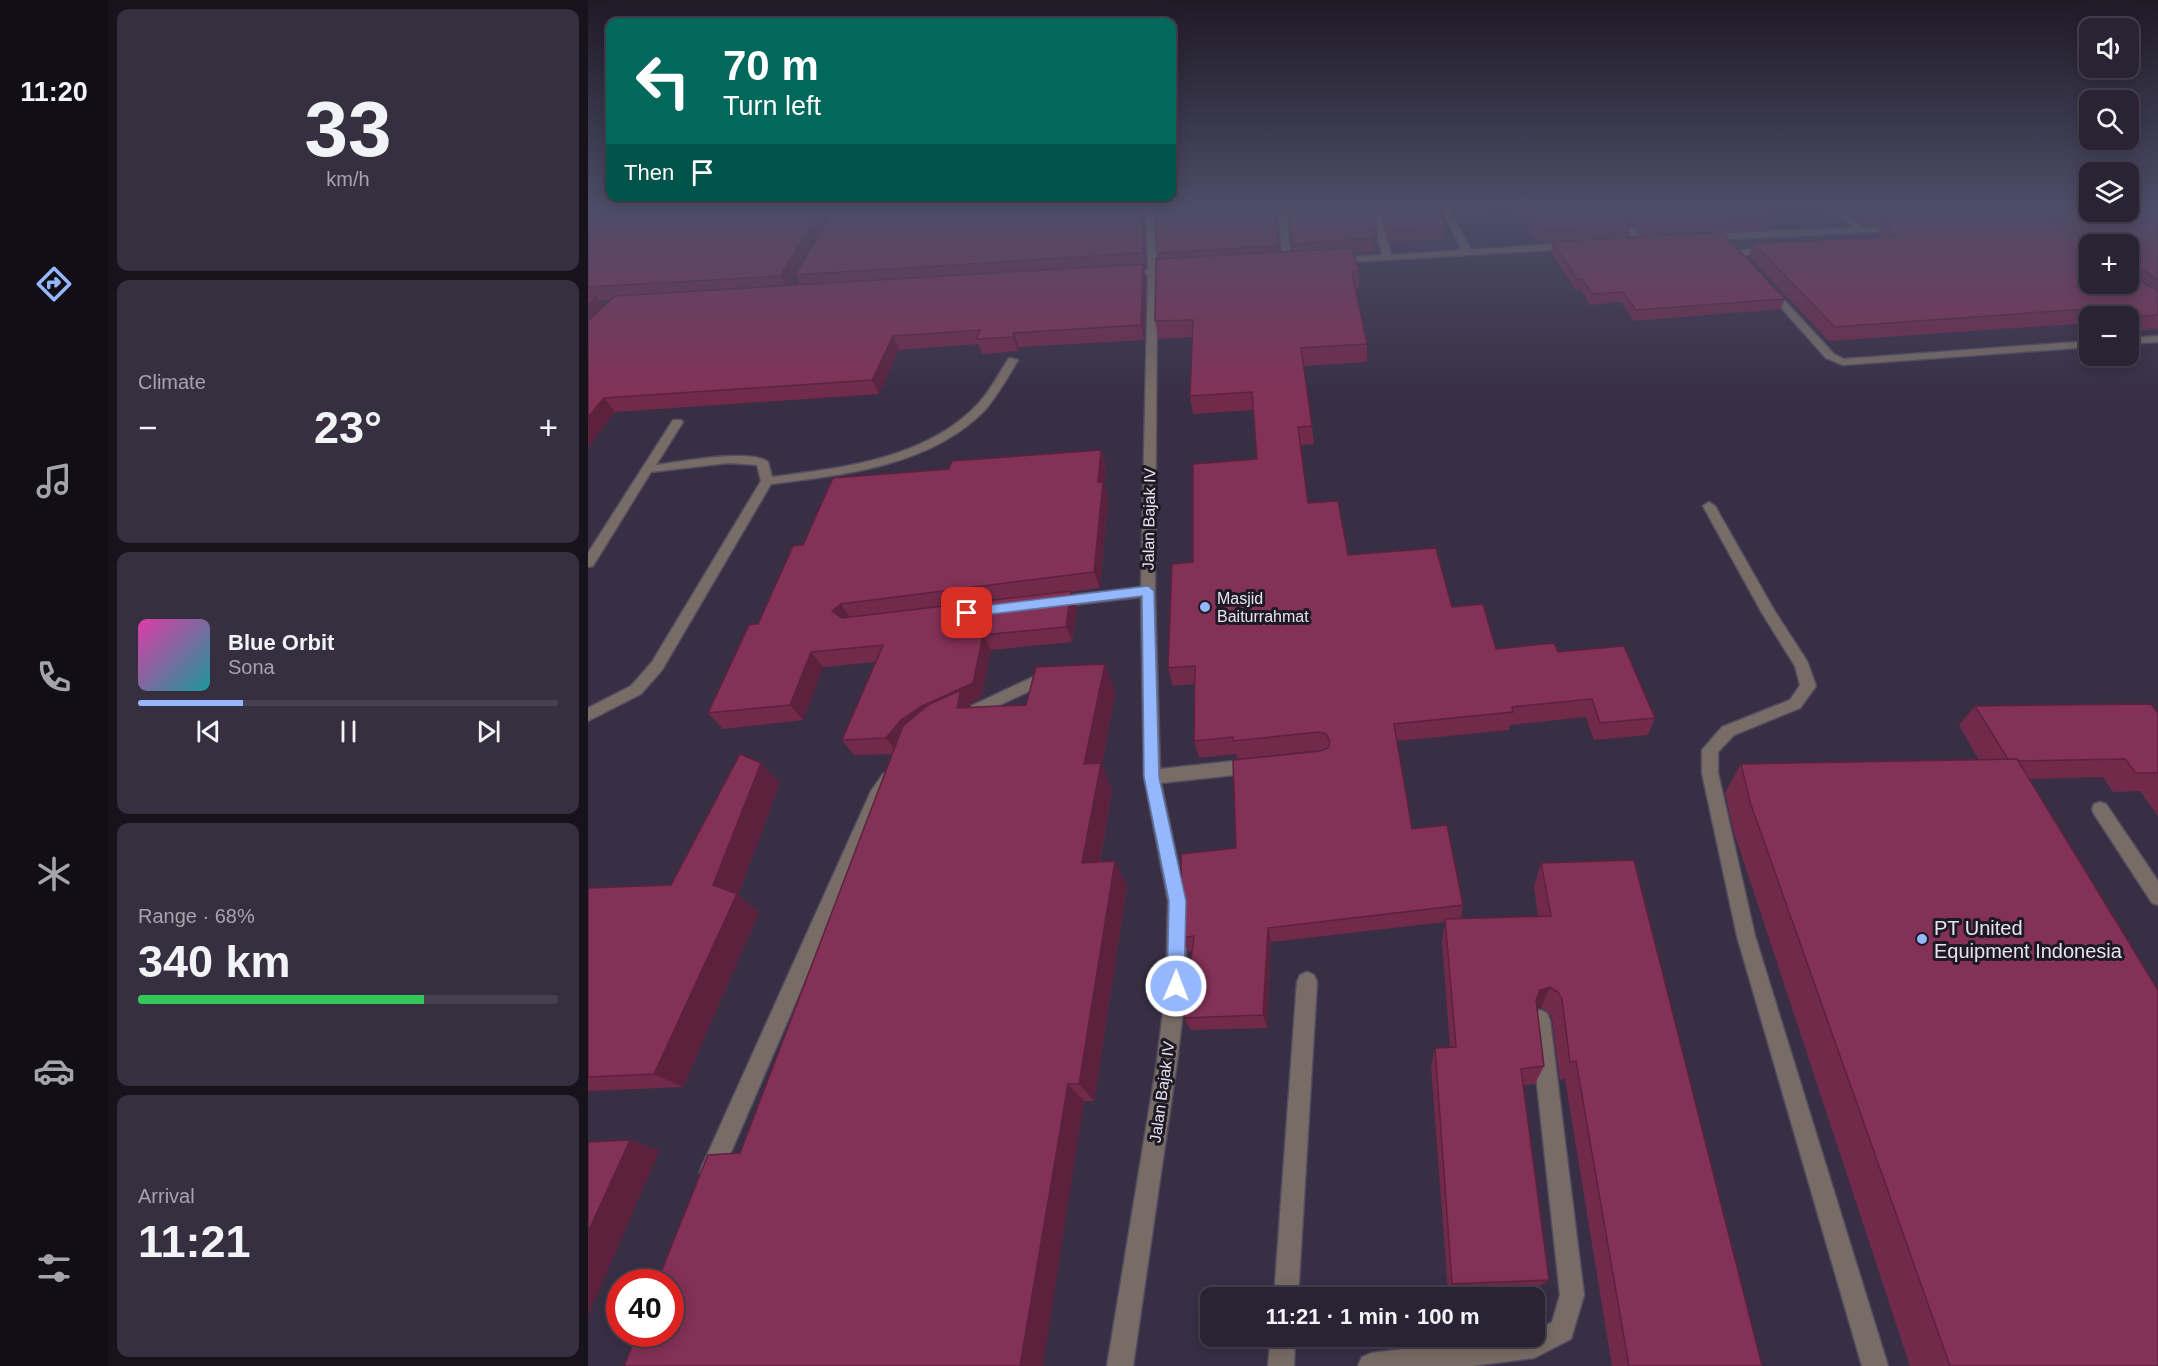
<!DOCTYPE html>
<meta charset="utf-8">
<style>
:root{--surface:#2a2334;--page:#362f40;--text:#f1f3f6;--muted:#a5a4ac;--line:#46404f;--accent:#94b7fd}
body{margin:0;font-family:Helvetica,sans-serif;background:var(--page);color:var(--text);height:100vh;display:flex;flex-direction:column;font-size:22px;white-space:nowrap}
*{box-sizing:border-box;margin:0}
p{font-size:20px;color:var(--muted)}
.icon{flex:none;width:33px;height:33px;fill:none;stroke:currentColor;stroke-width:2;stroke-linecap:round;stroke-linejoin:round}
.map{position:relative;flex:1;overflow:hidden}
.panel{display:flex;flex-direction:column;gap:9px;padding:9px;background:#17131d;width:480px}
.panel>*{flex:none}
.banner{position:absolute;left:18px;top:18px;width:570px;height:183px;border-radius:12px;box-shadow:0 3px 15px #0003,0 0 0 2px var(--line);background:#00695c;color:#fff;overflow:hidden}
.fabs{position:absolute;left:1491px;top:18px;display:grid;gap:12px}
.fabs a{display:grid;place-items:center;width:60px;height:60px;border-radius:12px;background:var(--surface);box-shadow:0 3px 15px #0003,0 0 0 2px var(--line);font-size:30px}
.speed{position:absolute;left:18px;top:1269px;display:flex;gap:12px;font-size:30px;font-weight:700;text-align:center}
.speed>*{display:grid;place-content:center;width:78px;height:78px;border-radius:50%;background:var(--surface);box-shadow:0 3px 15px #0003,0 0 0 2px var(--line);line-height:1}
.speed .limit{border:9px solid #d22;background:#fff;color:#111}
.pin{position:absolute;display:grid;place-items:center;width:51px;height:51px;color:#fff;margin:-26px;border-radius:12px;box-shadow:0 3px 9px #0006}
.me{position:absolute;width:66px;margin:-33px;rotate:1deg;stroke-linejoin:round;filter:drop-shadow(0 0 4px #0008)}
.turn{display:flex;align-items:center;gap:21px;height:126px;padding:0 18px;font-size:27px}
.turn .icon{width:78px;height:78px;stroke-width:2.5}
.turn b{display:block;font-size:42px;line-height:51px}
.then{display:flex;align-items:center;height:57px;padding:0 18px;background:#0003;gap:12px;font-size:22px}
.big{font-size:45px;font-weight:700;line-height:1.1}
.panel .card{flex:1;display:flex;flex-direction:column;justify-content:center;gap:9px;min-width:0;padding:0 21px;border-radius:12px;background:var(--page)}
.panel .dial{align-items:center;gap:0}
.dial b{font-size:78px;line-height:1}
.song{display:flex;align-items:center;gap:18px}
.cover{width:72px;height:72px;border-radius:9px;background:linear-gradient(135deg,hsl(320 70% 55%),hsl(180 70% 35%))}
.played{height:6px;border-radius:3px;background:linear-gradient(90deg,var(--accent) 25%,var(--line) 25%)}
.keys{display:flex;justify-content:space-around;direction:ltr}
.heat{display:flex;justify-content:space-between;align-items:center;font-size:33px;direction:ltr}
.charge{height:9px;border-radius:4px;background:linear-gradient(90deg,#34c759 68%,var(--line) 0)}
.trip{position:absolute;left:612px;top:1287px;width:345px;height:60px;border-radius:12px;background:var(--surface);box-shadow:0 3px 15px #0003,0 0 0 2px var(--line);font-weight:700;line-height:60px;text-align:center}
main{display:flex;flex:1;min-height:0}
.tab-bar{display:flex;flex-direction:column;width:108px;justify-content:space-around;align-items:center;background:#110e15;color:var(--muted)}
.tab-bar .icon{width:42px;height:42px}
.tab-bar .on{color:var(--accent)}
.tab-bar b{font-size:27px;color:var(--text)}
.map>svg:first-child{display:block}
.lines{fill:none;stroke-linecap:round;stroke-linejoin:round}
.minor-casing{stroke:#544c61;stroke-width:3}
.minor{fill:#786c66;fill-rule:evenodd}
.wall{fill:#722a4b;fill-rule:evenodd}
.shaded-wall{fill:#5c223d}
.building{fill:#843157;stroke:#5c223d;stroke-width:1.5}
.route{fill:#94b7fd;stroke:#6077a4;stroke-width:1.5}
.poi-dot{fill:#94b7fd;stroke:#1e1a24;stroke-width:2}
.labels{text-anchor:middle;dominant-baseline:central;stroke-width:6;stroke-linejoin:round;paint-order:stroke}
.street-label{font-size:16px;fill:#e8e2f1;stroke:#1e1a24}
.poi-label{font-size:16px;fill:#e8e2f1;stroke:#1e1a24;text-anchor:start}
.near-poi-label{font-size:20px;fill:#e8e2f1;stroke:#1e1a24;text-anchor:start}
</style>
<main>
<nav class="tab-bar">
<b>11:20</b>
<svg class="icon on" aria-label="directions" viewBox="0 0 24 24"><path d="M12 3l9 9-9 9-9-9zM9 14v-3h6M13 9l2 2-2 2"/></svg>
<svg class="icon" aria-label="music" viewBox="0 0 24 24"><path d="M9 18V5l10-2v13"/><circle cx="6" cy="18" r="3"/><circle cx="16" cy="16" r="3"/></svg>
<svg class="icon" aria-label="phone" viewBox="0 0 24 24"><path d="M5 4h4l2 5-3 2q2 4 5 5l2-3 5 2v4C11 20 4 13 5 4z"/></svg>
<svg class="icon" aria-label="climate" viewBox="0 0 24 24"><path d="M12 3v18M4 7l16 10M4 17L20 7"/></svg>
<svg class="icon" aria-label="car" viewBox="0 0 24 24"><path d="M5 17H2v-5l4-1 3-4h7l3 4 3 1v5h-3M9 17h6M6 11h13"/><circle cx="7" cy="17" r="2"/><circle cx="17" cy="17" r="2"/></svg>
<svg class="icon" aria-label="filters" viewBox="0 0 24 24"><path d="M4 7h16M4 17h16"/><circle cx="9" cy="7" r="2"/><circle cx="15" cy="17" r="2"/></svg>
</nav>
<section class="panel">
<div class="card dial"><b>33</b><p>km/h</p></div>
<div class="card"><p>Climate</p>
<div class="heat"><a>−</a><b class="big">23°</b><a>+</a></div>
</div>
<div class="card">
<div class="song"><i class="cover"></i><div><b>Blue Orbit</b><p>Sona</p></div></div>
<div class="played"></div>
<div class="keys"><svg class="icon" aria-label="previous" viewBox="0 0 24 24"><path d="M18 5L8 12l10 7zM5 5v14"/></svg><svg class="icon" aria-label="pause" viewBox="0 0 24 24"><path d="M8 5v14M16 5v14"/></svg><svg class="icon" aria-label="next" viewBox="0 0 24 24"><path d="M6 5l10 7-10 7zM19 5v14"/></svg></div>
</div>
<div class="card"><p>Range · 68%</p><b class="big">340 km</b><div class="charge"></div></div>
<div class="card"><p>Arrival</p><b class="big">11:21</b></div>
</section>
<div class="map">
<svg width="1570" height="1366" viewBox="0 0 1570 1366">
<rect width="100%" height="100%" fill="#382f45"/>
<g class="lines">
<g class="minor-casing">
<path id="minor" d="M 558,206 L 566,206 L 569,269 L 587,268 L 591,271 L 587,274 L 569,275 L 567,591 L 572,769 L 665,759 L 671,761 L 673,766 L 671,771 L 665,773 L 573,783 L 598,901 L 598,986 L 589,1062 L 545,1366 L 519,1366 L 569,1062 L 578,986 L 580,901 L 556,777 L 553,597 L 468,607 L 461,602 L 468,597 L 553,587 L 560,275 L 536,277 L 532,274 L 536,271 L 560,270 Z
M 690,206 L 698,206 L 703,264 L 699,267 L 695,264 Z
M 782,206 L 790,206 L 803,255 L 874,250 L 852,206 L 860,206 L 883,250 L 982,243 L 986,246 L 982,249 L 746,263 L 745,261 L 749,258 L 794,255 Z
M 1014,206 L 1023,206 L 1055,239 L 1055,243 L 1049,243 Z
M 1239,206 L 1248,206 L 1275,228 L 1309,227 L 1313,229 L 1309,231 L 1120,240 L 1116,237 L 1120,234 L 1266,228 Z
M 1150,250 L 1183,249 L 1187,252 L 1183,255 L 1147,255 L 1146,253 Z
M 1179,288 L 1185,288 L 1246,354 L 1256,359 L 1502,341 L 1502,347 L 1255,365 L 1238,358 L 1179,292 Z
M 1570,336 L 1570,342 L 1540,344 L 1540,338 Z
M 421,358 L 430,360 C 420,377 410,395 397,410 C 343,466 255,475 183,484 L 74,670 L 53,694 L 0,721 L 0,708 L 43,686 L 64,662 L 173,481 L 169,465 L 140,463 L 63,472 L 5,566 L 0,567 L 0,553 L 85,420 L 93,420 L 95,422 L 68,465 C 91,462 164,448 180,462 L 184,477 C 254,468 338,459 390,404 C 403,390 411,373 421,358 Z
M 1121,502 L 1127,506 L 1186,610 L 1219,661 L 1228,686 L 1212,708 L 1146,735 L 1130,752 L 1130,773 L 1167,936 L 1300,1366 L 1274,1366 L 1149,936 L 1114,773 L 1114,750 L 1134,727 L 1202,700 L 1212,685 L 1207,666 L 1174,613 L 1115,506 Z
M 462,669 L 469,675 L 467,679 L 380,720 L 370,720 L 367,716 L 370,712 Z
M 301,772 L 307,774 L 309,779 L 297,795 L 131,1180 L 123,1183 L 115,1180 L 112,1172 L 115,1164 L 283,791 L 295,774 Z
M 1512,802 L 1518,804 L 1570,881 L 1570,905 L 1564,903 L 1506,814 L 1504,809 L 1506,804 Z
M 719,972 L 726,975 L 729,982 L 710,1298 L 686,1298 L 709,982 L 712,975 Z
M 952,1010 L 959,1013 L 962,1020 L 996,1295 L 983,1339 L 946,1358 L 884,1366 L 770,1366 L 774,1357 L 783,1353 L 922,1336 L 946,1336 L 946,1332 L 964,1322 L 972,1295 L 942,1020 L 945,1013 Z
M 683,1336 L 707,1336 L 706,1366 L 680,1366 Z"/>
</g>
<use href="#minor" class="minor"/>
</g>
<path class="wall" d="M 0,206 L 556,206 L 558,267 L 556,267 L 558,277 L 556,340 L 431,347 L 430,351 L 394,354 L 390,344 L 311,350 L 291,394 L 27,412 L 0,447 ZM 208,276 L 212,285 L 202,286 ZM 21,300 L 23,300 L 16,307 L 11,301 Z
M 688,206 L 691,252 L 704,251 L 700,206 L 789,230 L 789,243 L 786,243 L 786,251 L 766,253 L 771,272 L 771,289 L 768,289 L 779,344 L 779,362 L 716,366 L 724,426 L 726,444 L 712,445 L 720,503 L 760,555 L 864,607 L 908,649 L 970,652 L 1067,718 L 1060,735 L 1006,740 L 998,717 L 922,725 L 921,730 L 809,741 L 824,829 L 875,905 L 873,919 L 950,916 L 946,887 L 953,863 L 1174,1366 L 1024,1366 L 977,1079 L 972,1080 L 964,1019 L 961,1012 L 953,1008 L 949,1009 L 956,1066 L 947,1084 L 935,1085 L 961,1280 L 950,1287 L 860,1291 L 843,1066 L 847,1048 L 862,1047 L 854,942 L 857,922 L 683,942 L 679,1028 L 603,1030 L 596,1018 L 604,951 L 600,952 L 594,938 L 648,848 L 732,751 L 734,750 L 649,759 L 648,754 L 611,758 L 606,741 L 606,684 L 585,686 L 580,668 L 605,562 L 669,459 L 665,410 L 605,414 L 602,396 L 604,337 L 571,339 L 567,321 L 570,259 L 569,253 Z
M 792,206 L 854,206 L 854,215 L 853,215 L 858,226 L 857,239 L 801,242 Z
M 863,206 L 1172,206 L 1183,217 L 1179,230 L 1135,233 L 1197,299 L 1193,309 L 1046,321 L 1033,302 L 1002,305 L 992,289 L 987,290 L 963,252 L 964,242 L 1055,236 L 1043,224 L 1040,237 L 957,242 L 948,240 L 929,210 L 866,214 Z
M 1254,206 L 1570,206 L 1570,329 L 1540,331 L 1540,316 L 1502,316 L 1502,323 L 1241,341 L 1161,257 L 1165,243 L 1293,237 L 1289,234 L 1293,225 L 1278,226 ZM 1502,244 L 1540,244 L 1502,284 Z
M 513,450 L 518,465 L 516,484 L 520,497 L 512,588 L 483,592 L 489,607 L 484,642 L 403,650 L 393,698 L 381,704 L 383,707 L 438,705 L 527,692 L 514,765 L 524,790 L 512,862 L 527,861 L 539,886 L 506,1101 L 496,1101 L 152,1153 L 305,754 L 266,755 L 254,740 L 287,662 L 235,667 L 215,720 L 135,729 L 120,713 L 215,545 L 361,469 Z
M 1387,706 L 1570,713 L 1570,816 L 1552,791 L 1525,792 L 1515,777 L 1441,779 L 1570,1366 L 1322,1366 L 1145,829 L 1137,793 L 1153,764 L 1391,760 L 1371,725 Z
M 192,783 L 150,895 L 171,912 L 95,1087 L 0,1091 L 0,888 L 83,885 Z"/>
<path class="shaded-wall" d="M 42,206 L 63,206 L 47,221 L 39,216 L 39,208 Z
M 554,206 L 556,206 L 558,267 L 555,253 Z
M 235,213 L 241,226 L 207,275 L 208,276 L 200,290 L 192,276 L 229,217 Z
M 555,264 L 558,277 L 556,340 L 553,325 Z
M 1551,267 L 1541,281 L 1540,281 L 1540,268 Z
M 8,297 L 18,311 L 0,330 L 0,305 Z
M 426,333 L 431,347 L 430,351 L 425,337 Z
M 305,336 L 311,350 L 291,394 L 284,380 Z
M 16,398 L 27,412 L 0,447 L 0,417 Z
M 513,450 L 518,465 L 516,484 L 520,497 L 512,588 L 506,572 L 510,482 Z
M 483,591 L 489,607 L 484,642 L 478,627 Z
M 253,604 L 264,620 L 255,627 L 244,611 Z
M 395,635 L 403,650 L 393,698 L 381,704 L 389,718 L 309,753 L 298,738 L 313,720 Z
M 223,652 L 235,667 L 215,720 L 202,705 Z
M 517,664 L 527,692 L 514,765 L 524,790 L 507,887 L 494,863 L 496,764 Z
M 173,763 L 192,783 L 150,895 L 171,912 L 95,1087 L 66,1074 L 125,885 Z
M 527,861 L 539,886 L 506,1101 L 491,1084 Z
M 680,928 L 683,942 L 679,1028 L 675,1015 Z
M 962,987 L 953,1008 L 944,1011 L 940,1020 L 952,990 Z
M 480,1084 L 496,1101 L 455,1366 L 432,1366 Z
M 42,1140 L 72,1150 L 0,1316 L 0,1232 Z"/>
<path class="building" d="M 0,206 L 42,206 L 39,208 L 39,216 L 49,216 L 57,206 L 554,206 L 555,253 L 207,275 L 241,219 L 235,213 L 229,217 L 192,276 L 0,287 Z
M 567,206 L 688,206 L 690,246 L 569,253 Z
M 701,206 L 783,206 L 789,230 L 783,230 L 786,238 L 704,244 Z
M 796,206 L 849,206 L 858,226 L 802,229 Z
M 937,206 L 1026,206 L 1043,224 L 959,229 L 950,227 Z
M 1041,206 L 1172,206 L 1183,217 L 1058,224 Z
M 1276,206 L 1439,206 L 1502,245 L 1502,284 L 1540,284 L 1540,273 L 1570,291 L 1570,315 L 1540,317 L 1538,316 L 1525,307 L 1247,327 L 1165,243 L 1309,237 L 1297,227 L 1302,227 L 1294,221 L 1362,218 L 1368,213 L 1361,210 L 1283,212 Z
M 1456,206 L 1502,206 L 1502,212 L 1540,212 L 1540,206 L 1570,206 L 1570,280 L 1551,267 L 1540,268 L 1540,244 L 1512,244 L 1512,242 Z
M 1134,232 L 1197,299 L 1048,310 L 1035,292 L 1004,294 L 994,279 L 989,279 L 964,242 Z
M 764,248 L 771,272 L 764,272 L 779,344 L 713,348 L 724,426 L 710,427 L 720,503 L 750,501 L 760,555 L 848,548 L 864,607 L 895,604 L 908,649 L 966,643 L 970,652 L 1036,646 L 1067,718 L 1012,723 L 1004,699 L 924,707 L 925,712 L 806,724 L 824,829 L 859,825 L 875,905 L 680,928 L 675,1015 L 596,1018 L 606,936 L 594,938 L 593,854 L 648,848 L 645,760 L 732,751 L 740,748 L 742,741 L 738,734 L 731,732 L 645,741 L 645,737 L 606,741 L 607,666 L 580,668 L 584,564 L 605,562 L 605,464 L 669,459 L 664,392 L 602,396 L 605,320 L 567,321 L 568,259 Z
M 555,264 L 553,325 L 426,333 L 425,337 L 388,339 L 392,330 L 305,336 L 284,380 L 16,398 L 0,417 L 0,321 L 27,296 Z
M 0,297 L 8,297 L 0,305 Z
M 513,450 L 510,482 L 515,482 L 506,572 L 253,604 L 244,611 L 254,618 L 483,591 L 478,627 L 395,635 L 385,683 L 334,706 L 313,720 L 298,738 L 254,740 L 295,645 L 223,652 L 202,705 L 120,713 L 161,625 L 170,624 L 205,546 L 215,545 L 245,478 L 361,469 L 364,461 Z
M 517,664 L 496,764 L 513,763 L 494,863 L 527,861 L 491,1084 L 480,1084 L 432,1366 L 36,1366 L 49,1334 L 82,1334 L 82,1282 L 69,1282 L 120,1155 L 152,1153 L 315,726 L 340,705 L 373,690 L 369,708 L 438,705 L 448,667 Z
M 1563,704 L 1570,713 L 1570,773 L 1548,773 L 1537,759 L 1430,761 L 1429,759 L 1420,759 L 1387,706 Z
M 152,754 L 173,763 L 125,885 L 149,894 L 66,1074 L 0,1077 L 0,888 L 83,885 Z
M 1429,759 L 1570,990 L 1570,1366 L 1362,1366 L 1162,802 L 1153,764 Z
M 1046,860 L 1174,1366 L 1041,1366 L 988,1061 L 982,1062 L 974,999 L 970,992 L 962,987 L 952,990 L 948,1000 L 956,1066 L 933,1069 L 961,1280 L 864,1284 L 847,1048 L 868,1047 L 857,919 L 963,916 L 953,863 Z
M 42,1140 L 0,1232 L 0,1142 Z"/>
<linearGradient id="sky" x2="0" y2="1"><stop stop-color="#1f1a26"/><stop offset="0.52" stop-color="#4d4d68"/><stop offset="1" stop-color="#4d4d68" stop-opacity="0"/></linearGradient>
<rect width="1570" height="398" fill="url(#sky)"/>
<path class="route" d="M 560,586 L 566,591 L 571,777 L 598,901 L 596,986 L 594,992 L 588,995 L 581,992 L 579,986 L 581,901 L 556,777 L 554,596 L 379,617 L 373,613 L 379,608 Z"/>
<g class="poi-dot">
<circle cx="617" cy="607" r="6"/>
<circle cx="1334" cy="939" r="6"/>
</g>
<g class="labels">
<g class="street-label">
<text transform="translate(561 519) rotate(-89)">Jalan Bajak IV</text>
<text transform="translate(574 1092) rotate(-82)">Jalan Bajak IV</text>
</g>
<g class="poi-label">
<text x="629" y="598">Masjid<tspan x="629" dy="18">Baiturrahmat</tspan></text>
</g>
<g class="near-poi-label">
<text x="1346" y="928">PT United<tspan x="1346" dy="23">Equipment Indonesia</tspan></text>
</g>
</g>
</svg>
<div class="fabs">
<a><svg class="icon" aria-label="sound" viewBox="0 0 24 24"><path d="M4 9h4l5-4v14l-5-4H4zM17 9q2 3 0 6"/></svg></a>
<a><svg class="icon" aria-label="search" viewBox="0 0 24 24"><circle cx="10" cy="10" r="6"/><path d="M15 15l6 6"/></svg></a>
<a><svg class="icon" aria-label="layers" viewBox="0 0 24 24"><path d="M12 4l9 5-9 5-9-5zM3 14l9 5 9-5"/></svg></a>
<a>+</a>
<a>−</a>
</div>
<div class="speed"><div class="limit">40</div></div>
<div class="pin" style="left:379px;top:613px;background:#d93025"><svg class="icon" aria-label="arrive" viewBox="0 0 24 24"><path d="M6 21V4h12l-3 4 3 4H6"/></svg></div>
<svg class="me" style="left:588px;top:986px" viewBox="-20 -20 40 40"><circle r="17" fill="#94b7fd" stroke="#fff" stroke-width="3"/><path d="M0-11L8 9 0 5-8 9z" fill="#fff"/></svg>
<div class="trip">11:21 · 1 min · 100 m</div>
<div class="banner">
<div class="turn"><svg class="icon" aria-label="left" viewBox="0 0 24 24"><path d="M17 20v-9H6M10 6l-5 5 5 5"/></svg><div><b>70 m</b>Turn left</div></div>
<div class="then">Then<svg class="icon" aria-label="arrive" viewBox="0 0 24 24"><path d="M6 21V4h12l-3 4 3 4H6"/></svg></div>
</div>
</div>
</main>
